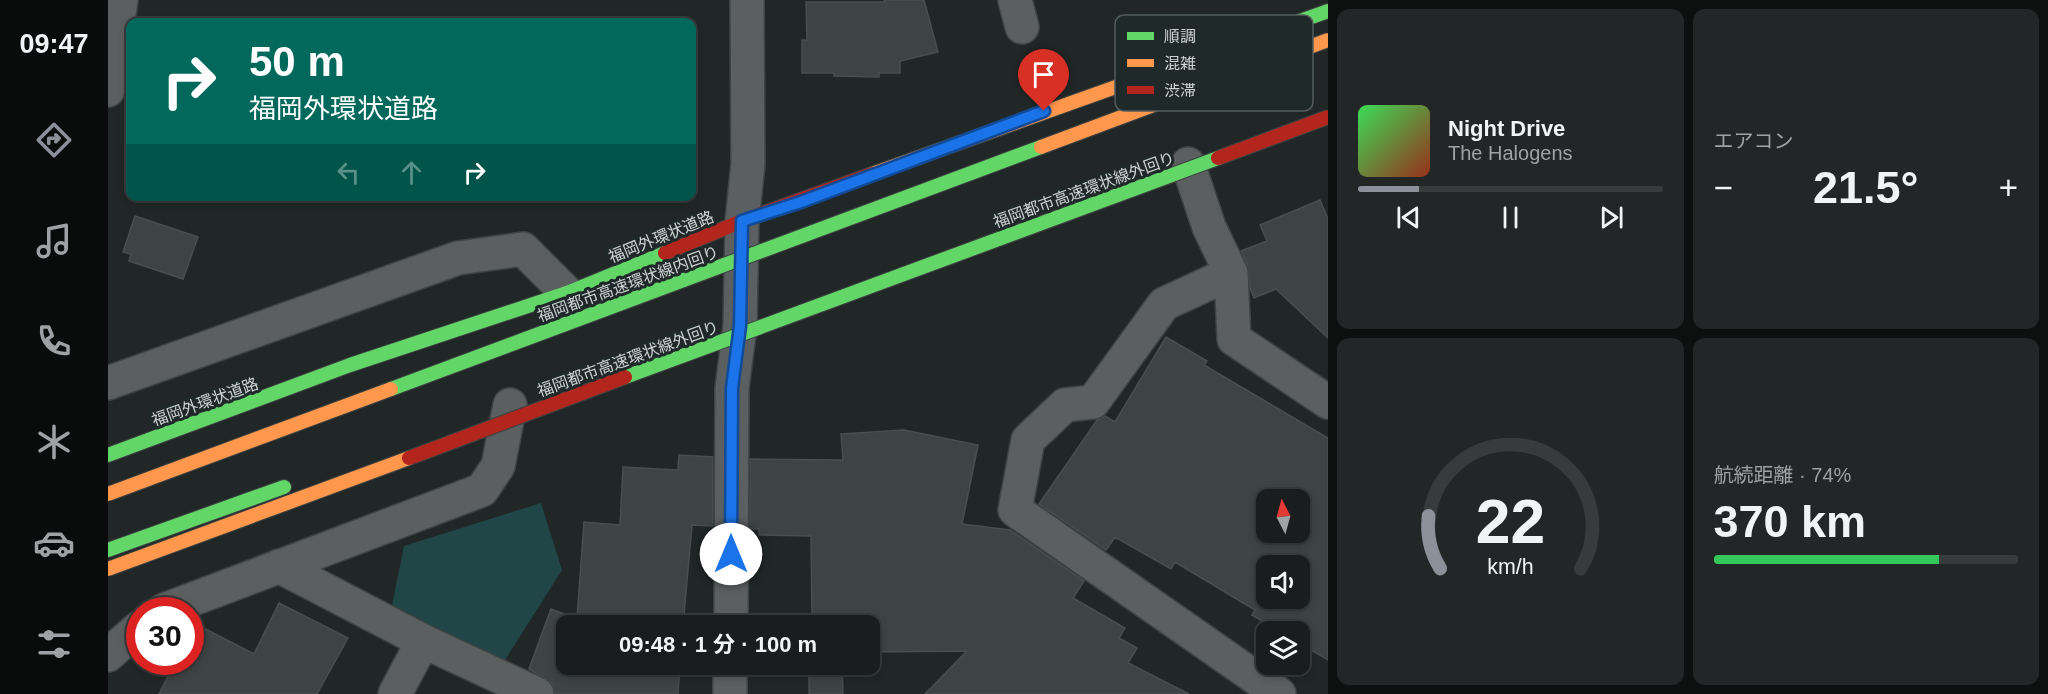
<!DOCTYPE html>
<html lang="ja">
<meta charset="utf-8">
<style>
:root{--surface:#191d1d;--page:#222626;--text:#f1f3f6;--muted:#9fa2a4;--line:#373b3b;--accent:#8c9099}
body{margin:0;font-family:Arial,"Noto Sans JP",sans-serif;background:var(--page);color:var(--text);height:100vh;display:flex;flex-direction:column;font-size:22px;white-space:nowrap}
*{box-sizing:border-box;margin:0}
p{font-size:20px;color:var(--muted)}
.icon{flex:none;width:33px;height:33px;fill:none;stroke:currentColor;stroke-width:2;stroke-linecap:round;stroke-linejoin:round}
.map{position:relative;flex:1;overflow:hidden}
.sheet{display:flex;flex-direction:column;gap:9px;padding:9px;background:#0e1010;width:720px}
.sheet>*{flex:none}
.top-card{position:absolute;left:18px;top:18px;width:570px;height:183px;border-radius:12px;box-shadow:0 3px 9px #0003,0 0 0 2px var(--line);background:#00695c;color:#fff;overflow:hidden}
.needle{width:39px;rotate:354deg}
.fabs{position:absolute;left:1148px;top:489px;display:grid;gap:12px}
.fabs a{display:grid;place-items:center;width:54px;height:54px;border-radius:12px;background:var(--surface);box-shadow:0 3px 9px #0003,0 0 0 2px var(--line);font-size:30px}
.speed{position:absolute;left:18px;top:597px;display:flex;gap:12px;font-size:30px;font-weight:700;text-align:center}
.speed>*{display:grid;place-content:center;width:78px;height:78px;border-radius:50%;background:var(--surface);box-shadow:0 3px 9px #0003,0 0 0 2px var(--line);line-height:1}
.speed .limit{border:9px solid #d22;background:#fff;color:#111}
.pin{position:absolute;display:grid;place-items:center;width:51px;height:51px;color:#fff;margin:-62px -26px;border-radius:50% 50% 50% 0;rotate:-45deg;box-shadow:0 0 6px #0007}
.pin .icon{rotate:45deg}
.me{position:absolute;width:66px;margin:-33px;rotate:0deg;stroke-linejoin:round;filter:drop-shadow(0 0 4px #0008)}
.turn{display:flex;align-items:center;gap:21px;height:126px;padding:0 24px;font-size:27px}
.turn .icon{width:78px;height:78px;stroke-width:2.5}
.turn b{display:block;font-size:42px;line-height:51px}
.lanes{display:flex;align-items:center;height:57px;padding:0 24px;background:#0003;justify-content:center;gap:30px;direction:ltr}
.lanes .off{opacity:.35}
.big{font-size:45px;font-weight:700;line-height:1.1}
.sheet .widget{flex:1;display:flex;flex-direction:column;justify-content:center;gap:9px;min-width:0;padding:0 21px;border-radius:12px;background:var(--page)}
.sheet .dial{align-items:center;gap:0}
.dial svg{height:156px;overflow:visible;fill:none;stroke:var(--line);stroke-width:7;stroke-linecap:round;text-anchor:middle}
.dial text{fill:var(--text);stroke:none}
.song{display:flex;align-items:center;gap:18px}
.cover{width:72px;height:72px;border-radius:9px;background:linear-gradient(135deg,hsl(130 70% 55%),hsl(10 70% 35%))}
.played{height:6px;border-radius:3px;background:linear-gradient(90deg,var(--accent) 20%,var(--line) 20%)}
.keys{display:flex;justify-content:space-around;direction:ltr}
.heat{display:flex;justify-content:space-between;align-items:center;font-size:33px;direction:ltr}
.charge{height:9px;border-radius:4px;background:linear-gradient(90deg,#34c759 74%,var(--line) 0)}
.sheet .tiles{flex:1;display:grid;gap:9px;grid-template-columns:repeat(2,1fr)}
.trip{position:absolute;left:448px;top:615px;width:324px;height:60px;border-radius:12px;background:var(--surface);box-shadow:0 3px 9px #0003,0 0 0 2px var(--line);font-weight:700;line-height:60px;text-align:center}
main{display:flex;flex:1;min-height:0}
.tabs{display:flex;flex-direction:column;width:108px;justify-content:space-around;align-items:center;background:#0a0c0c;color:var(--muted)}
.tabs .icon{width:42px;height:42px}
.tabs .selected{color:var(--accent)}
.tabs b{font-size:27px;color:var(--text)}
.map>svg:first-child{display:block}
.green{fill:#214647}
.building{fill:#3e4343;stroke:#494e4e;stroke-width:1.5;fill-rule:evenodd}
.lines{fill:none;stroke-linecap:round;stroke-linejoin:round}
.street-casing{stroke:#3e4343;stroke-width:36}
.fast-casing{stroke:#3e4343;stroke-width:16}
.slow-casing{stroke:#3e4343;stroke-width:16}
.jam-casing{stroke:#3e4343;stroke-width:16}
.street{stroke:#5c5f5f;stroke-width:33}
.fast{stroke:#63d668;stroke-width:14}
.slow{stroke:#ff974d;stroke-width:14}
.jam{stroke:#b3261e;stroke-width:14}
.fast-bridge-casing{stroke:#3e4343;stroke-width:16;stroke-linecap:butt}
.slow-bridge-casing{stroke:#3e4343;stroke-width:16;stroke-linecap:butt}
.jam-bridge-casing{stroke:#3e4343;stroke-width:16;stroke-linecap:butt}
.fast-bridge{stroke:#63d668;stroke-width:14}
.slow-bridge{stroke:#ff974d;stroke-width:14}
.jam-bridge{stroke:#b3261e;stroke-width:14}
.route-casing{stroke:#114b97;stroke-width:15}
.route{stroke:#1a73e8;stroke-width:10}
.labels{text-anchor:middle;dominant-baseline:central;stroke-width:6;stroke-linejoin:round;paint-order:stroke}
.street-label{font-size:16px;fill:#ced4d4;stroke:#1f2929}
.key{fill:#1f2929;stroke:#545c5c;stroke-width:1.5}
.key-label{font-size:16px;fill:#ced4d4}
</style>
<main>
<nav class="tabs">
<b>09:47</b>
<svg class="icon selected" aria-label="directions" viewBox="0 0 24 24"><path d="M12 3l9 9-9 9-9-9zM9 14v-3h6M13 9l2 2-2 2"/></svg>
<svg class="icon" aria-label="music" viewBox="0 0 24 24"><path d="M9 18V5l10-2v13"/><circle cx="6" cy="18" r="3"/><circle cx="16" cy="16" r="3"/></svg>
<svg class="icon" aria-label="phone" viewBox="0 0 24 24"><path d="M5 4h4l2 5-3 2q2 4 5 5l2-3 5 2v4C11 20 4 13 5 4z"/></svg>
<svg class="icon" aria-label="climate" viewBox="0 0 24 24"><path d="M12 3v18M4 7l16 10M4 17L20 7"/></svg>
<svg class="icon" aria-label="car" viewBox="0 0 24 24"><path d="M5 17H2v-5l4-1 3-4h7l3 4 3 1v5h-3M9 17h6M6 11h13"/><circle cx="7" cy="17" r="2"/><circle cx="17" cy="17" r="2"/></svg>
<svg class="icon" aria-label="filters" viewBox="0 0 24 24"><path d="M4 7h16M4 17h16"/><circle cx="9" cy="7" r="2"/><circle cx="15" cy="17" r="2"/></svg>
</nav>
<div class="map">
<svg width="1220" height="694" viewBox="0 0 1220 694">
<rect width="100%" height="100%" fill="#212727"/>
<path class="green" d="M 433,503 L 454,570 L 392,668 L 284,605 L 296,546 Z"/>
<path class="building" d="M 776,0 L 816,0 L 830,52 L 792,61 L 792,73 L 771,73 L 771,77 L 726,76 L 726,73 L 694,73 L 694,40 L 699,40 L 698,2 L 777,2 Z
M 1212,200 L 1220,219 L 1220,338 L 1168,289 L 1146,298 L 1142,288 L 1140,266 L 1133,251 L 1159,241 L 1152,225 Z
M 27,216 L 90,237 L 75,279 L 21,261 L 23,254 L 15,252 Z
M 1058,337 L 1099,361 L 1096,365 L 1220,438 L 1220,660 L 1191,643 L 1191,632 L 1172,632 L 1144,615 L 1147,610 L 1067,562 L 1063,569 L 1007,537 L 998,550 L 931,504 L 989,420 L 997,416 L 1007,422 ZM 1158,500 L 1191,500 L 1191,532 L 1158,532 ZM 1158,566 L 1191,566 L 1191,598 L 1158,598 Z
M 796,430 L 870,445 L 854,524 L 902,530 L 976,581 L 965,598 L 1017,628 L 1011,638 L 1029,648 L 1020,663 L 1081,694 L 817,694 L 859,651 L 762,652 L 762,626 L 701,626 L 701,618 L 704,618 L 703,536 L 651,535 L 651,529 L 642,529 L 642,459 L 735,460 L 733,434 Z
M 571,455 L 605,457 L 605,526 L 584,525 L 575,626 L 459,626 L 459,664 L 572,664 L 570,694 L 447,694 L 444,683 L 421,669 L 443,609 L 469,619 L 476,522 L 512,525 L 515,467 L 570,470 Z
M 171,603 L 240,638 L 209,694 L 51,694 L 67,662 L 82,662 L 82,621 L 146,654 Z
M 701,664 L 734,664 L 735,694 L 701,694 Z"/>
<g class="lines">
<g class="street-casing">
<path id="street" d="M 907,0 L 914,27
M 0,90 L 13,0
M 1080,164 L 1101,227 L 1123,273 L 1126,339 L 1220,402
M 1123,273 L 1056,304 L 985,402 L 957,405 L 920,440 L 907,510 L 1171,694
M 0,383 L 350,258 L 415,249 L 459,293
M 171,566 L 315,641 L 287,694
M 56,610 L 374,490 L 390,466 L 402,405
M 623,626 L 624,388 L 632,326 L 634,221 L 640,164 L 639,0
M 315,641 L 429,694
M 0,655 L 32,627
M 622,694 L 622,664"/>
</g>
<g class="fast-casing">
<path id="fast" d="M 1061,68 L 1220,11
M 0,455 L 242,365 L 459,293 L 557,253
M 0,550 L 176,487"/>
</g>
<g class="slow-casing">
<path id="slow" d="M 764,174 L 1061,68"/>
</g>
<g class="jam-casing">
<path id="jam" d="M 557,253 L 634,221 L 764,174"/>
</g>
<use href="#street" class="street"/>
<use href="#fast" class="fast"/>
<use href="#slow" class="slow"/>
<use href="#jam" class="jam"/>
<g class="fast-bridge-casing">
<path id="fast-bridge" d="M 517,377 L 1110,158
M 283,389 L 933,147"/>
</g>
<g class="slow-bridge-casing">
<path id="slow-bridge" d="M 933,147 L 1220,40
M 0,494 L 283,389
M 0,569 L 301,458"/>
</g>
<g class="jam-bridge-casing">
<path id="jam-bridge" d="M 1110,158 L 1220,117
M 301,458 L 517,377"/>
</g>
<use href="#fast-bridge" class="fast-bridge"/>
<use href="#slow-bridge" class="slow-bridge"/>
<use href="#jam-bridge" class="jam-bridge"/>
</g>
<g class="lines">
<g class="route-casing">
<path id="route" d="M 623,554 L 624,388 L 632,326 L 634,221 L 693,202 L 936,111"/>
</g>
<use href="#route" class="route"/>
</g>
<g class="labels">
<g class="street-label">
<text transform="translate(976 190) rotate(-20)">福岡都市高速環状線外回り</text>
<text transform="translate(553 237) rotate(-22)">福岡外環状道路</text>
<text transform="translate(520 284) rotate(-20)">福岡都市高速環状線内回り</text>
<text transform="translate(520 359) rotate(-20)">福岡都市高速環状線外回り</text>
<text transform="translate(97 402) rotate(-20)">福岡外環状道路</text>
</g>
</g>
<rect x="1007" y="15" width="198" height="96" rx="9" class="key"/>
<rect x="1019" y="32" width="27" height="8" fill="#63d668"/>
<rect x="1019" y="59" width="27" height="8" fill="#ff974d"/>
<rect x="1019" y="86" width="27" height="8" fill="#b3261e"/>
<g class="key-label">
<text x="1056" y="42">順調</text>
<text x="1056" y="69">混雑</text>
<text x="1056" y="96">渋滞</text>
</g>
</svg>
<div class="fabs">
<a><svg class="needle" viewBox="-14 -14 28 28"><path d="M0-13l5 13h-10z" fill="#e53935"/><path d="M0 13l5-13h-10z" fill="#9fa2a4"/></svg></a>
<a><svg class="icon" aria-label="sound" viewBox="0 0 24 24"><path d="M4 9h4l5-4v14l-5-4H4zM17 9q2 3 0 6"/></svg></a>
<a><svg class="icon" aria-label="layers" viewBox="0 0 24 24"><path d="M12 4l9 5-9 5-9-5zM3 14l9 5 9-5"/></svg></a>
</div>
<div class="speed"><div class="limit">30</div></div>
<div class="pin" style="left:936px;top:111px;background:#d93025"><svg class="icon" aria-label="arrive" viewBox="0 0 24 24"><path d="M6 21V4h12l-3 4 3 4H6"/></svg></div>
<svg class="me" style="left:623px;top:554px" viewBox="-20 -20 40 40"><circle r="19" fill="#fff"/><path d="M0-13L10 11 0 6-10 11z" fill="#1a73e8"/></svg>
<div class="trip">09:48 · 1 分 · 100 m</div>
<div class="top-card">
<div class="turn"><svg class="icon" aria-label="right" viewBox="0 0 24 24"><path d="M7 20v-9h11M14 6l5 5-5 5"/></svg><div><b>50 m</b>福岡外環状道路</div></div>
<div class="lanes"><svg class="icon off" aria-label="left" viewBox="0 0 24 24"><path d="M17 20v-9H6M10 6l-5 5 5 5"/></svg><svg class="icon off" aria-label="ahead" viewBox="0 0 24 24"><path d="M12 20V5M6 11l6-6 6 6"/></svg><svg class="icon" aria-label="right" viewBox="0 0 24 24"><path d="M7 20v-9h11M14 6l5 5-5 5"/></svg></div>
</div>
</div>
<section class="sheet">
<div class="tiles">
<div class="widget">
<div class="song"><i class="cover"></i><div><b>Night Drive</b><p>The Halogens</p></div></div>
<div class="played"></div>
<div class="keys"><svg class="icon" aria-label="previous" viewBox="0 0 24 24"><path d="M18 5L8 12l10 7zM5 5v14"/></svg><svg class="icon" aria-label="pause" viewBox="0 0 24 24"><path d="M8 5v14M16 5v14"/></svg><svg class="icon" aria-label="next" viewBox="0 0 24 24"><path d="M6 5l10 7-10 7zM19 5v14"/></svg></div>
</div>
<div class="widget"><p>エアコン</p>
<div class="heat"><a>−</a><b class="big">21.5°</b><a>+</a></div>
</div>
<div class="widget dial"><svg viewBox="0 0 100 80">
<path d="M14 69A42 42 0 1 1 86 69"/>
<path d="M14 69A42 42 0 0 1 8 42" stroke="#8c9099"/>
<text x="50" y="56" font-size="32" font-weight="700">22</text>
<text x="50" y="72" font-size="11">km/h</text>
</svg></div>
<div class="widget"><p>航続距離 · 74%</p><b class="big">370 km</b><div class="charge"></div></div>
</div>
</section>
</main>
